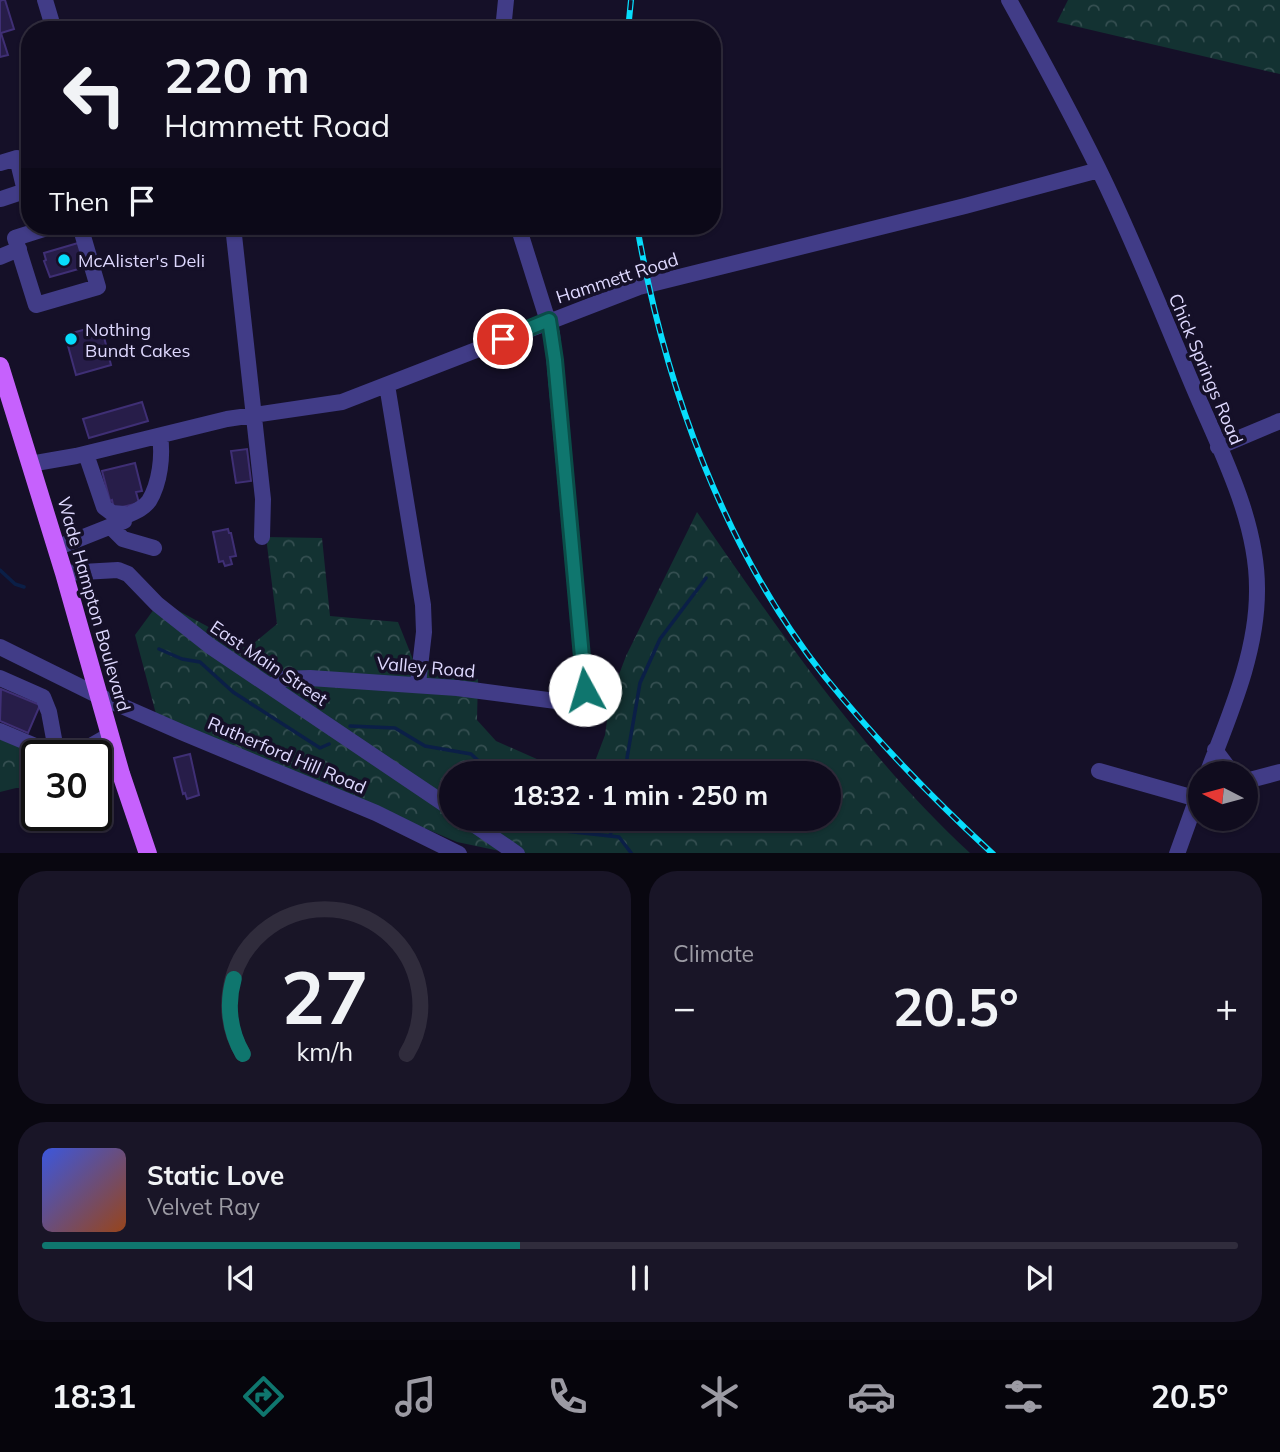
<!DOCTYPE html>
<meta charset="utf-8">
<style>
:root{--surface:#100c1e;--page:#191527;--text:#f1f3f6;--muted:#9c9ba4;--line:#302c3c;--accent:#0f766e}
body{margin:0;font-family:Mulish,sans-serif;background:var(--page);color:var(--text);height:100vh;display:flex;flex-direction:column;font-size:26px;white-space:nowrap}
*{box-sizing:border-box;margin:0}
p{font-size:23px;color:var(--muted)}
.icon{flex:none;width:38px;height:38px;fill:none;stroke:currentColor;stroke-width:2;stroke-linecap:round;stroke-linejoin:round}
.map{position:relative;height:853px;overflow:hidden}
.drawer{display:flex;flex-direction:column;gap:18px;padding:18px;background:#090710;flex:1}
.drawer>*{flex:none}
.banner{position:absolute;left:21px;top:21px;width:700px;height:214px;border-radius:28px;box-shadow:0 2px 5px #0004,0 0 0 2px var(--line);background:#100c1e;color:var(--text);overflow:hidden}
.needle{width:46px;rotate:276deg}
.tools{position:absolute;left:1188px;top:761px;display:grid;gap:14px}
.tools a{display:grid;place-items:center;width:70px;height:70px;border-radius:50%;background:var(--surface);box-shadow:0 2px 5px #0004,0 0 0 2px var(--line);font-size:35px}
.speed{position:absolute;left:21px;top:740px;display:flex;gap:14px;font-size:35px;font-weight:700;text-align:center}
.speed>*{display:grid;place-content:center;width:91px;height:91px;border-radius:50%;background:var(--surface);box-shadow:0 2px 5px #0004,0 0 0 2px var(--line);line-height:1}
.speed .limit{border:4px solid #111;border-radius:10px;background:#fff;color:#111}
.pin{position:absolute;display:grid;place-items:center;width:60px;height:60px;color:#fff;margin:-30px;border:4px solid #fff;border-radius:50%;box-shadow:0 2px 7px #0007}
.me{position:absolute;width:77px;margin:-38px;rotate:354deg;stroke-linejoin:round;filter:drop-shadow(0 0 5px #0008)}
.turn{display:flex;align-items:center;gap:24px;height:147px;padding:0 28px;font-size:32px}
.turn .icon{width:91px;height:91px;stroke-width:2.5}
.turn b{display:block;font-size:49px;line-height:60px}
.then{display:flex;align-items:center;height:66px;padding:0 28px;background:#0003;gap:14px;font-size:26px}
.big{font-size:52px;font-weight:700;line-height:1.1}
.drawer .tile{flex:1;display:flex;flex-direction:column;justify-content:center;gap:10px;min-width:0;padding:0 24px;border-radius:28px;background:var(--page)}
.drawer .dial{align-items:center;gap:0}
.dial svg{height:182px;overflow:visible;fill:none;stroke:var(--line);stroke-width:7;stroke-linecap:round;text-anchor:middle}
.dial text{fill:var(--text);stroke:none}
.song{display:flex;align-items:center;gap:21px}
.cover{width:84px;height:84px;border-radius:10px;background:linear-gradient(135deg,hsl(230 70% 55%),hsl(20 70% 35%))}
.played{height:7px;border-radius:4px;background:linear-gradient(90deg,var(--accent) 40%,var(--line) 40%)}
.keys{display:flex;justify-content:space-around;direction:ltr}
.heat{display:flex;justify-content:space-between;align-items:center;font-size:38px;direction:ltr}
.drawer .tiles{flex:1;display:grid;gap:18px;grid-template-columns:1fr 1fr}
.tile:last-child{grid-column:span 2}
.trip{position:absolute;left:439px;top:761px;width:402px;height:70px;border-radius:35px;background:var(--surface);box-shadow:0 2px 5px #0004,0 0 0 2px var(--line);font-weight:700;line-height:70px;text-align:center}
.tabs{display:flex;height:112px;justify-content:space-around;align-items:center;background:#06050c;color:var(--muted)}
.tabs .icon{width:49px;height:49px}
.tabs .selected{color:var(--accent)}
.tabs b{font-size:32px;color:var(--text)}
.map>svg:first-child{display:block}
.forest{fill:url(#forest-crowns);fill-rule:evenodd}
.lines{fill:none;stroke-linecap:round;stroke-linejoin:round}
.stream{stroke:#0b1f47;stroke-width:3.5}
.building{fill:#271d49;stroke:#3f2f75;stroke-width:2}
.minor{stroke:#413c87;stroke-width:16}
.major{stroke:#c661fd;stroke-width:18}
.rail-casing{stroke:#07ddfc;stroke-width:6}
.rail{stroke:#151028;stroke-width:3.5;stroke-dasharray:10;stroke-linecap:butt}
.route-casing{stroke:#0a4d48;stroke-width:18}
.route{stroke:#0f766e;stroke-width:12}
.poi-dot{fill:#07ddfc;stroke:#151028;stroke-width:2.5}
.labels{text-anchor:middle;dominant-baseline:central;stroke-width:7;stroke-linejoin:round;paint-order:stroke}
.poi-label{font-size:18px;fill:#ded8fe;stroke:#151028;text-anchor:start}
.street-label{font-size:18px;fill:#ded8fe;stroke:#151028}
</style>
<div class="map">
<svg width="1280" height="854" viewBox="0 0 1280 854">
<defs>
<pattern id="forest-crowns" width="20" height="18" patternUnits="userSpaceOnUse" patternTransform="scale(1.75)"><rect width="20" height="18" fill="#133232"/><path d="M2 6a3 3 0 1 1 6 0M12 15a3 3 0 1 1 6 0" fill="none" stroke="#354f51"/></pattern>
</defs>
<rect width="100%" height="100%" fill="#151028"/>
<path class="forest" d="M 1068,0 L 1280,0 L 1280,74 L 1057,22 Z
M 697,512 C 780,632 863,754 970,853 L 514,854 L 457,842 L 156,714 L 135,635 L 160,601 L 248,648 L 277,624 L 266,537 L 322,538 L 330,616 L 398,622 L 416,667 L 478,679 L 477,720 L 496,741 L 539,760 L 577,767 L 594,764 L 605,735 L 610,698 L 626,656 ZM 452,774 L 830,774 L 830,819 L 452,819 Z
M 0,731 L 53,756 L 37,756 L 37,788 L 16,788 L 0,792 Z"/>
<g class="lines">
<path class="stream" d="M 0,570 L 15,584 L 24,587
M 159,649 L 182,659 L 200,662 L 233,692 L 320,748 L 329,744
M 350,726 L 395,728 L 425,746 L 471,754 L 493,774
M 630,774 L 627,758 L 640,683 L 660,639 L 706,578
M 548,819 L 565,831 L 619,837 L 632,854
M 610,836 L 615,819"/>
</g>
<path class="building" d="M 2,0 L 5,0 L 14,29 L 1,33 L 8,55 L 0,57 L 0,1 Z
M 78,243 L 84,259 L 80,260 L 82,268 L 50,277 L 44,261 L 46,260 L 44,253 Z
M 101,325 L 111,365 L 76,375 L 65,335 Z
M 142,402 L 148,421 L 89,438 L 83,419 Z
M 247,449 L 251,481 L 236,483 L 231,451 Z
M 135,463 L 142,491 L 136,492 L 139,503 L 114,509 L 112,500 L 110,501 L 102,471 Z
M 228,529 L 229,533 L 231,533 L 236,556 L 230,557 L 232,564 L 225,566 L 223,561 L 219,562 L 213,532 Z
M 1,689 L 40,705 L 28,733 L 0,721 Z
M 190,754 L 199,795 L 187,799 L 185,793 L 183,794 L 174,758 Z"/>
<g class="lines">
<path class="minor" d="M 45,0 L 54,30
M 1009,0 C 1040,56 1070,111 1098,168 C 1133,239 1162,313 1193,386 C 1220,450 1258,520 1257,591 C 1257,654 1229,716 1207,774
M 503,30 L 506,0
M 0,163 L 17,158 L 25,191 L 1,199
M 53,226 L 15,238 L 36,305 L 98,287 L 80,226
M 233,226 L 263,499 L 262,537
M 0,257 L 19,249
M 387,385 L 423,605 L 424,632 L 418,684
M 1218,447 L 1280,421
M 30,464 L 76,456 L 227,419 L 342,402 L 639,287 L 965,206 L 1099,170
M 126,516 C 134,512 143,509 149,501 C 160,483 163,456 160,436
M 111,527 L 123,539 L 154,548
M 56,548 L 124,521 L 124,514 L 112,513 L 104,507 L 86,454
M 64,573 L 118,570 L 128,574 L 157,604 L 210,646 L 452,809
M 0,647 L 99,696 L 181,732 L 376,813 L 459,854
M 0,678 L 43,697 L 49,712 L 57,755
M 271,687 L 282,679 L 310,678 L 457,688 L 571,703 C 579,701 583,698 585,690 L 552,334 L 518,226
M 0,731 L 59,756
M 1215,750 L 1233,774
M 81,756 L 89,747 L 110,735
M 96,764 L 119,767
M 1099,771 L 1187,796 L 1200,796
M 1246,781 L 1280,772
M 466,819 L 517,854
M 1177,854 L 1200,790"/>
<path class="major" d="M 0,366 L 64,573 L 121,774 L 148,854"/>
<g class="rail-casing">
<path id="rail" d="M 628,30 L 631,0
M 637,226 C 665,386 723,548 825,677 C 876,740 933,799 993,854"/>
</g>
<use href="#rail" class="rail"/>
</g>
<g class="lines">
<g class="route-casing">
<path id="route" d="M 503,339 L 549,320 L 555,360 L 585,690"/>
</g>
<use href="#route" class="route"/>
</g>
<g class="poi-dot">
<circle cx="64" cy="260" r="7"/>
<circle cx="71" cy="339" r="7"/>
</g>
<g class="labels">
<g class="poi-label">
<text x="78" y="260">McAlister's Deli</text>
<text x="85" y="329">Nothing<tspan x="85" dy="21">Bundt Cakes</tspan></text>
</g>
<g class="street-label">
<text transform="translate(617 278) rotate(-18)">Hammett Road</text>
<text transform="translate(1206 369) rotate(67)">Chick Springs Road</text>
<text transform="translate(94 604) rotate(74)">Wade Hampton Boulevard</text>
<text transform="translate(269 663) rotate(34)">East Main Street</text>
<text transform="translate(426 667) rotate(5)">Valley Road</text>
<text transform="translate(287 755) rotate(23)">Rutherford Hill Road</text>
</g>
</g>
</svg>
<div class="tools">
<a><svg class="needle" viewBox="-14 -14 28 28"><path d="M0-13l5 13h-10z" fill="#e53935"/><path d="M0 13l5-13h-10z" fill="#9c9ba4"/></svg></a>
</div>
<div class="speed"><div class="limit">30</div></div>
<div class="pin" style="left:503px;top:339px;background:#d93025"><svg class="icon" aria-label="arrive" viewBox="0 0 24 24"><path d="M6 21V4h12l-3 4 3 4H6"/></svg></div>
<svg class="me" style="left:585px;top:690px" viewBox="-20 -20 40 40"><circle r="19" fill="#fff"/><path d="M0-13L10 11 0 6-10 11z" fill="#0f766e"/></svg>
<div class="trip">18:32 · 1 min · 250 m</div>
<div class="banner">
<div class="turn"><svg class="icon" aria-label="left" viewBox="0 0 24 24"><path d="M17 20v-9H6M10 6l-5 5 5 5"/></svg><div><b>220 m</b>Hammett Road</div></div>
<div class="then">Then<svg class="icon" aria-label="arrive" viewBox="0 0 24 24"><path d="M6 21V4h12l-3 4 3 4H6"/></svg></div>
</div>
</div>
<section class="drawer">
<div class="tiles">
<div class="tile dial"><svg viewBox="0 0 100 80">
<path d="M14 69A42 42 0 1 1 86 69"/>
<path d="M14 69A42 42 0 0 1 10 36" stroke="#0f766e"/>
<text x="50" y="56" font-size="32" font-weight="700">27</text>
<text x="50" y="72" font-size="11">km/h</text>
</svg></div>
<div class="tile"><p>Climate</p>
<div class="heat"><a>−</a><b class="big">20.5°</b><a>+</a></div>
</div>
<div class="tile">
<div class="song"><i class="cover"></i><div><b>Static Love</b><p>Velvet Ray</p></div></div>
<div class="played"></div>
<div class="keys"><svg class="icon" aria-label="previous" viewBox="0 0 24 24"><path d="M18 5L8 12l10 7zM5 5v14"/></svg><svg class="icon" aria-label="pause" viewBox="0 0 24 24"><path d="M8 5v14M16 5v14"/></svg><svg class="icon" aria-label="next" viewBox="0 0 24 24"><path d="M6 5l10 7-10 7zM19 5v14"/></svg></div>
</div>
</div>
</section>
<nav class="tabs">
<b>18:31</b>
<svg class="icon selected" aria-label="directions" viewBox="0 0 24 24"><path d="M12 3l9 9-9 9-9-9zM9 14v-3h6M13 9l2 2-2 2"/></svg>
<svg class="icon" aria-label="music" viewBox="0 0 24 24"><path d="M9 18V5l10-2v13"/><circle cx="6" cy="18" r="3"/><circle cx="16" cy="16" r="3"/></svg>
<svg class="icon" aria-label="phone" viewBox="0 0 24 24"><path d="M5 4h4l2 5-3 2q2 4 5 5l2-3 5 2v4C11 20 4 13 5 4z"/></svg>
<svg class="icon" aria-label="climate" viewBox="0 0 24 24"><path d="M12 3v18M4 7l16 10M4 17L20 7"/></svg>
<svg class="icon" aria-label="car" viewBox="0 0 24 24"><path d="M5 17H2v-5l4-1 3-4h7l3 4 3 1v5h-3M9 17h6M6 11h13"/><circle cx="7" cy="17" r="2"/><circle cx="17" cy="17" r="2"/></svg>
<svg class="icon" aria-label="filters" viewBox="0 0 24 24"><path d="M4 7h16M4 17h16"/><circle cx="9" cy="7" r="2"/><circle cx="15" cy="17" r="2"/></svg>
<b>20.5°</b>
</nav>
